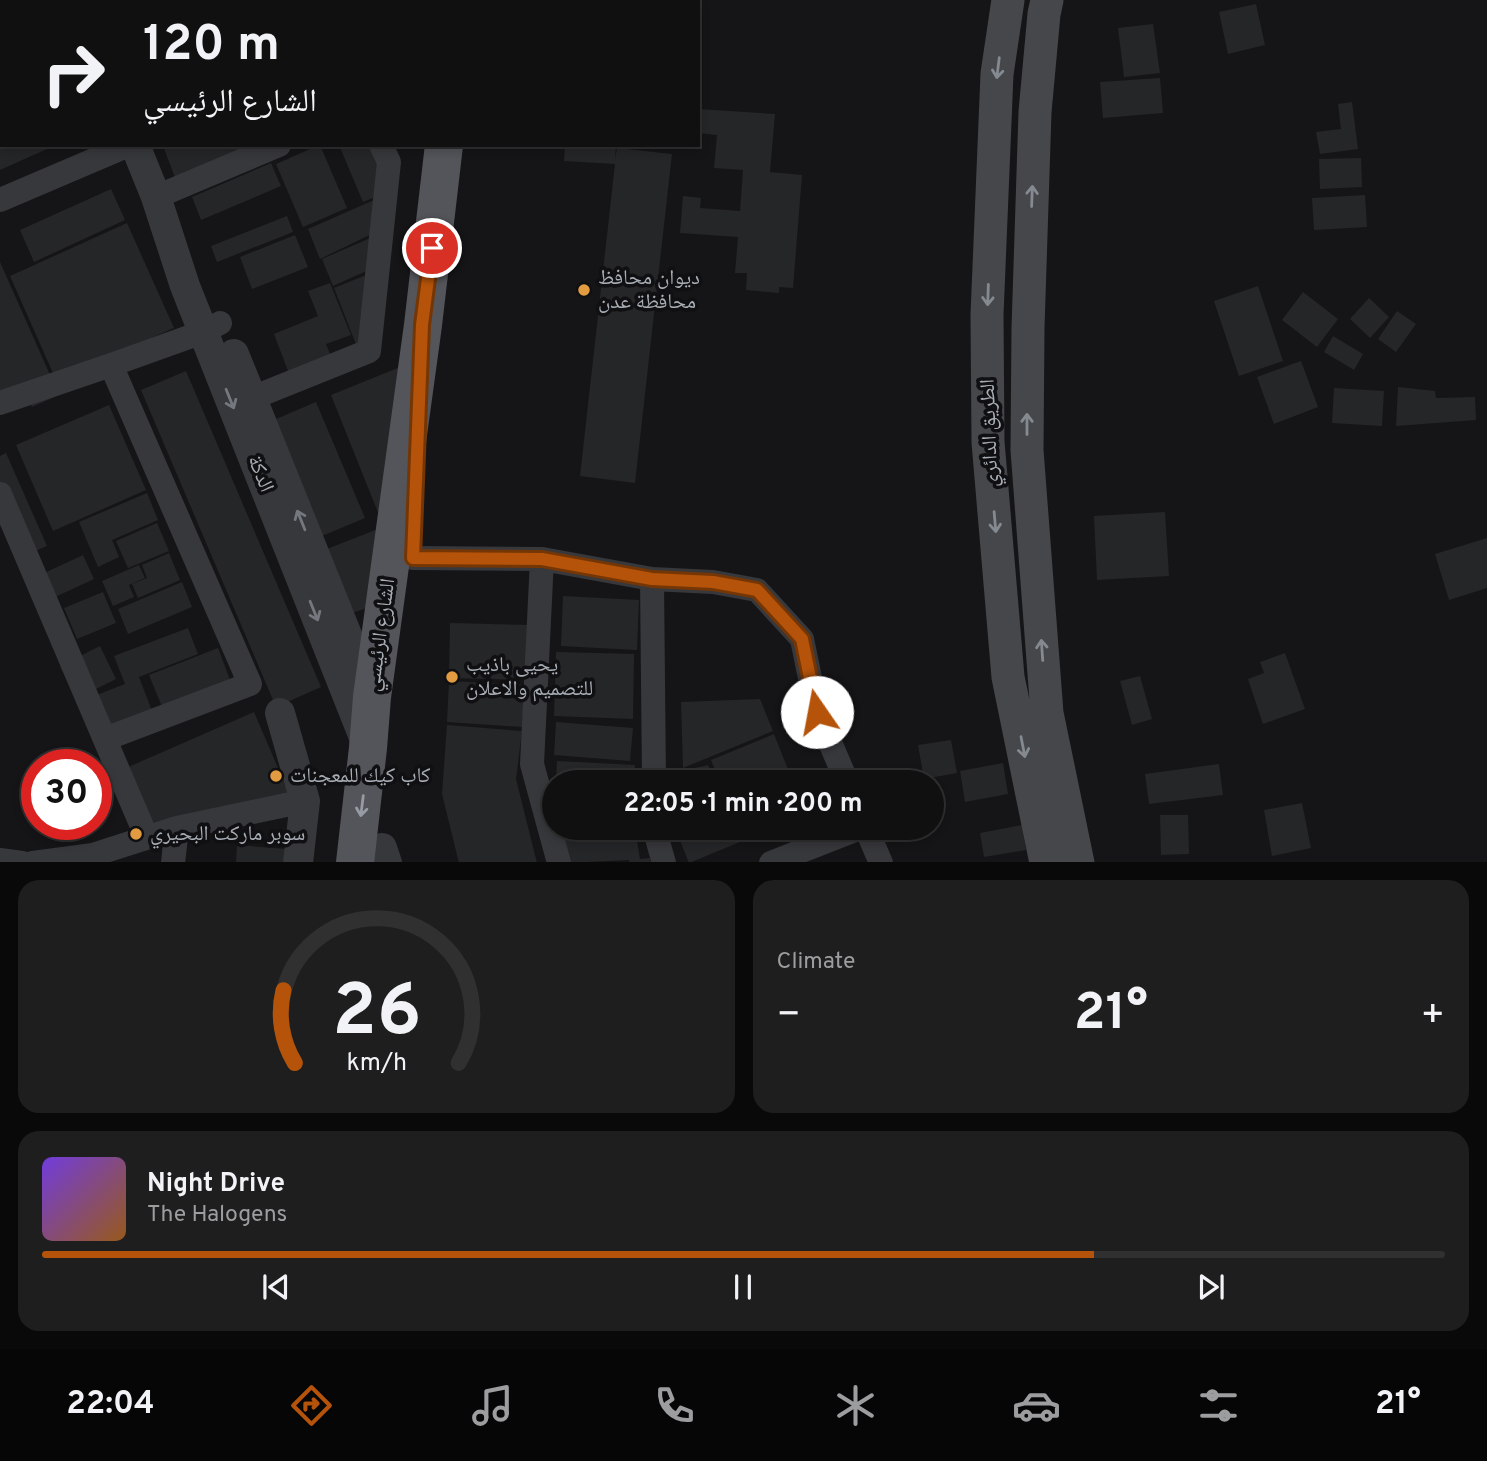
<!DOCTYPE html>
<meta charset="utf-8">
<style>
:root{--surface:#101011;--page:#1e1e1f;--text:#f1f3f6;--muted:#9c9d9f;--line:#303031;--accent:#b45309}
body{margin:0;font-family:Overpass,"Noto Naskh Arabic",sans-serif;background:var(--page);color:var(--text);height:100vh;display:flex;flex-direction:column;font-size:26px;white-space:nowrap}
*{box-sizing:border-box;margin:0}
p{font-size:23px;color:var(--muted)}
.icon{flex:none;width:38px;height:38px;fill:none;stroke:currentColor;stroke-width:2;stroke-linecap:round;stroke-linejoin:round}
.map{position:relative;height:862px;overflow:hidden}
.details{display:flex;flex-direction:column;gap:18px;padding:18px;background:#090909;flex:1}
.details>*{flex:none}
.top-card{position:absolute;left:0px;top:0px;width:700px;height:147px;box-shadow:0 4px 10px #0003,0 0 0 2px var(--line);background:#101011;color:var(--text);overflow:hidden}
.speed{position:absolute;left:21px;top:749px;display:flex;gap:14px;font-size:35px;font-weight:700;text-align:center}
.speed>*{display:grid;place-content:center;width:91px;height:91px;border-radius:50%;background:var(--surface);box-shadow:0 4px 10px #0003,0 0 0 2px var(--line);line-height:1}
.speed .limit{border:10px solid #d22;background:#fff;color:#111}
.pin{position:absolute;display:grid;place-items:center;width:60px;height:60px;color:#fff;margin:-30px;border:4px solid #fff;border-radius:50%;box-shadow:0 2px 7px #0007}
.me{position:absolute;width:77px;margin:-38px;rotate:348deg;stroke-linejoin:round;filter:drop-shadow(0 0 5px #0008)}
.turn{display:flex;align-items:center;gap:24px;height:147px;padding:0 28px;font-size:32px}
.turn .icon{width:91px;height:91px;stroke-width:2.5}
.turn b{display:block;font-size:49px;line-height:60px}
.big{font-size:52px;font-weight:700;line-height:1.1}
.details .widget{flex:1;display:flex;flex-direction:column;justify-content:center;gap:10px;min-width:0;padding:0 24px;border-radius:21px;background:var(--page)}
.details .dial{align-items:center;gap:0}
.dial svg{height:182px;overflow:visible;fill:none;stroke:var(--line);stroke-width:7;stroke-linecap:round;text-anchor:middle}
.dial text{fill:var(--text);stroke:none}
.song{display:flex;align-items:center;gap:21px}
.cover{width:84px;height:84px;border-radius:10px;background:linear-gradient(135deg,hsl(260 70% 55%),hsl(30 70% 35%))}
.played{height:7px;border-radius:4px;background:linear-gradient(90deg,var(--accent) 75%,var(--line) 75%)}
.keys{display:flex;justify-content:space-around;direction:ltr}
.heat{display:flex;justify-content:space-between;align-items:center;font-size:38px;direction:ltr}
.details .tiles{flex:1;display:grid;gap:18px;grid-template-columns:1fr 1fr}
.widget:last-child{grid-column:span 2}
.trip{position:absolute;left:542px;top:770px;width:402px;height:70px;border-radius:35px;background:var(--surface);box-shadow:0 4px 10px #0003,0 0 0 2px var(--line);font-weight:700;line-height:70px;text-align:center}
.menu{display:flex;height:112px;justify-content:space-around;align-items:center;background:#060607;color:var(--muted)}
.menu .icon{width:49px;height:49px}
.menu .selected{color:var(--accent)}
.menu b{font-size:32px;color:var(--text)}
.map>svg:first-child{display:block}
.building{fill:#252628}
.lines{fill:none;stroke-linecap:round;stroke-linejoin:round}
.minor{stroke:#37383c;stroke-width:24}
.tertiary{stroke:#37383c;stroke-width:30}
.secondary{stroke:#45474b;stroke-width:33}
.primary{stroke:#53555a;stroke-width:38}
.oneway{stroke:#858a91}
.oneway2{stroke:#75797f}
.oneway3{stroke:#979ca4}
.route-casing{stroke:#753606;stroke-width:18}
.route{stroke:#b45309;stroke-width:12}
.poi-dot{fill:#e39b42;stroke:#101012;stroke-width:2.5}
.labels{text-anchor:middle;dominant-baseline:central;stroke-width:7;stroke-linejoin:round;paint-order:stroke}
.poi-label{font-size:21px;fill:#a8aeb6;stroke:#101012;text-anchor:start}
.street-label{font-size:21px;fill:#a8aeb6;stroke:#101012}
</style>
<div class="map">
<svg width="1487" height="863" viewBox="0 0 1487 863">
<rect width="100%" height="100%" fill="#151517"/>
<path class="building" d="M 1256,4 L 1265,45 L 1228,54 L 1219,12 Z
M 1153,24 L 1160,73 L 1124,77 L 1118,28 Z
M 1160,78 L 1163,113 L 1103,118 L 1100,82 Z
M 1352,102 L 1358,149 L 1320,154 L 1316,132 L 1341,129 L 1338,104 Z
M 698,109 L 775,114 L 770,172 L 802,175 L 793,288 L 779,287 L 779,293 L 746,290 L 747,273 L 735,273 L 738,237 L 680,233 L 683,196 L 701,198 L 700,208 L 740,211 L 743,170 L 714,168 L 717,135 L 698,133 Z
M 0,145 L 56,145 L 0,170 Z
M 165,145 L 257,145 L 176,180 L 163,146 Z
M 319,145 L 320,145 L 347,208 L 303,227 L 276,164 Z
M 339,145 L 378,145 L 397,188 L 363,202 Z
M 565,145 L 616,145 L 615,160 L 617,148 L 672,154 L 635,483 L 580,476 L 615,164 L 564,161 Z
M 1361,158 L 1362,187 L 1320,189 L 1319,159 Z
M 271,163 L 281,186 L 201,220 L 192,197 Z
M 111,189 L 125,220 L 34,262 L 20,230 Z
M 390,193 L 382,229 L 320,259 L 308,229 Z
M 1365,195 L 1367,227 L 1314,230 L 1312,198 Z
M 287,216 L 293,232 L 217,262 L 211,246 Z
M 127,223 L 174,328 L 56,380 L 10,276 Z
M 384,232 L 382,264 L 333,286 L 322,259 Z
M 295,235 L 308,267 L 252,289 L 240,257 Z
M 0,262 L 59,395 L 32,407 L 26,394 L 0,405 Z
M 381,269 L 357,347 L 334,288 Z
M 330,283 L 351,335 L 326,344 L 332,359 L 290,376 L 274,334 L 318,316 L 308,291 Z
M 1258,286 L 1283,361 L 1239,376 L 1214,301 Z
M 1303,292 L 1338,319 L 1317,347 L 1282,320 Z
M 1369,298 L 1389,317 L 1370,338 L 1350,319 Z
M 1397,311 L 1416,324 L 1396,352 L 1378,339 Z
M 1333,336 L 1363,354 L 1354,370 L 1324,352 Z
M 1301,361 L 1318,407 L 1274,424 L 1257,377 Z
M 400,367 L 383,525 L 331,395 Z
M 186,371 L 321,687 L 276,707 L 141,390 Z
M 1398,387 L 1435,391 L 1436,398 L 1475,397 L 1476,420 L 1396,426 Z
M 1334,388 L 1384,391 L 1382,426 L 1332,423 Z
M 316,402 L 365,518 L 310,541 L 262,425 Z
M 109,405 L 146,490 L 53,531 L 16,445 Z
M 6,453 L 47,546 L 17,559 L 0,521 L 0,456 Z
M 147,493 L 158,520 L 112,540 L 119,557 L 98,567 L 79,522 Z
M 1165,512 L 1169,576 L 1097,580 L 1094,516 Z
M 157,523 L 169,551 L 128,568 L 116,541 Z
M 383,527 L 379,604 L 352,613 L 327,549 Z
M 1487,538 L 1487,588 L 1449,600 L 1435,554 Z
M 169,553 L 180,580 L 138,598 L 132,584 L 147,578 L 142,565 Z
M 83,555 L 94,579 L 53,598 L 42,574 Z
M 139,565 L 145,578 L 129,585 L 134,597 L 113,606 L 102,581 Z
M 182,582 L 192,607 L 128,634 L 118,609 Z
M 103,592 L 116,623 L 77,639 L 64,608 Z
M 563,596 L 639,600 L 637,650 L 561,646 Z
M 450,623 L 534,625 L 532,680 L 449,678 Z
M 188,628 L 198,654 L 139,677 L 157,724 L 111,741 L 94,696 L 125,684 L 114,656 Z
M 100,646 L 116,679 L 76,699 L 60,666 Z
M 218,648 L 233,688 L 165,714 L 149,675 Z
M 556,652 L 634,654 L 633,719 L 554,716 Z
M 1285,653 L 1305,709 L 1263,724 L 1248,679 L 1264,673 L 1260,662 Z
M 1140,676 L 1152,719 L 1132,725 L 1120,681 Z
M 449,681 L 525,685 L 522,727 L 447,722 Z
M 760,699 L 773,731 L 683,768 L 681,702 Z
M 254,712 L 290,796 L 162,851 L 126,768 Z
M 556,722 L 633,728 L 630,761 L 554,755 Z
M 447,725 L 522,731 L 516,779 L 537,863 L 459,863 L 442,794 Z
M 774,734 L 793,782 L 720,782 L 711,760 Z
M 951,740 L 957,773 L 924,779 L 918,745 Z
M 557,761 L 635,765 L 634,782 L 556,782 Z
M 1003,763 L 1008,794 L 965,802 L 960,771 Z
M 1219,764 L 1223,795 L 1149,804 L 1145,774 Z
M 708,765 L 716,782 L 680,782 L 681,771 Z
M 1302,803 L 1311,848 L 1272,856 L 1264,810 Z
M 1160,815 L 1188,815 L 1189,854 L 1161,855 Z
M 1022,825 L 1026,850 L 984,857 L 980,833 Z
M 559,828 L 635,828 L 640,859 L 650,858 L 651,863 L 629,863 L 629,860 L 567,863 Z
M 675,828 L 734,828 L 740,842 L 689,863 Z
M 738,828 L 777,828 L 743,842 Z
M 237,845 L 286,849 L 285,863 L 236,863 Z"/>
<g class="lines">
<path class="minor" d="M 322,0 L 323,2
M 156,197 L 279,145
M 0,200 L 129,145
M 252,398 L 369,351 L 389,162 L 381,145
M 0,403 L 111,365 L 203,332 L 220,323
M 0,494 L 147,838
M 413,558 L 542,559 L 652,579 L 713,582 L 757,590 L 802,639 L 817,712 L 847,782
M 542,559 L 532,764 L 559,863
M 652,579 L 654,782
M 105,739 L 250,684 L 111,365
M 654,828 L 664,863
M 866,828 L 881,863
M 0,860 L 22,863
M 33,863 L 93,855 L 177,828 L 305,801
M 173,863 L 177,828
M 771,863 L 860,828"/>
<path class="tertiary" d="M 75,0 L 76,2
M 135,145 L 156,197 L 185,286 L 367,745
M 234,354 L 372,697
M 280,713 L 305,801 L 298,863
M 382,848 L 387,863"/>
<path class="secondary" d="M 1008,0 L 997,74 L 987,315 L 988,442 L 1008,677 L 1046,863
M 1047,0 L 1044,14 L 1035,112 L 1028,328 L 1027,450 L 1047,713 L 1078,863"/>
<path class="primary" d="M 461,2 L 461,0
M 355,863 L 368,748 L 372,697 L 423,325 L 444,145"/>
</g>
<defs><path id="oneway-shaft" d="M-6 0H5M1.5-3L5.5 0L1.5 3" fill="none" stroke-width="1.6" stroke-linecap="round" stroke-linejoin="round" transform="scale(1.75)"/></defs>
<g class="oneway">
<use href="#oneway-shaft" transform="translate(998 68) rotate(97)"/>
<use href="#oneway-shaft" transform="translate(1032 196) rotate(-88)"/>
<use href="#oneway-shaft" transform="translate(988 295) rotate(92)"/>
<use href="#oneway-shaft" transform="translate(1027 424) rotate(-90)"/>
<use href="#oneway-shaft" transform="translate(995 522) rotate(85)"/>
<use href="#oneway-shaft" transform="translate(1042 650) rotate(-94)"/>
<use href="#oneway-shaft" transform="translate(1023 747) rotate(79)"/>
</g>
<g class="oneway2">
<use href="#oneway-shaft" transform="translate(230 399) rotate(68)"/>
<use href="#oneway-shaft" transform="translate(301 520) rotate(-112)"/>
<use href="#oneway-shaft" transform="translate(314 611) rotate(68)"/>
</g>
<use class="oneway3" href="#oneway-shaft" transform="translate(362 806) rotate(97)"/>
<g class="lines">
<g class="route-casing">
<path id="route" d="M 432,248 L 422,325 L 413,558 L 542,559 L 652,579 L 713,582 L 757,590 L 802,639 L 817,712"/>
</g>
<use href="#route" class="route"/>
</g>
<g class="poi-dot">
<circle cx="584" cy="290" r="7"/>
<circle cx="452" cy="677" r="7"/>
<circle cx="276" cy="776" r="7"/>
<circle cx="136" cy="834" r="7"/>
</g>
<g class="labels">
<g class="poi-label">
<text x="598" y="278">ديوان محافظ<tspan x="598" dy="24">محافظة عدن</tspan></text>
<text x="466" y="665">يحيى باذيب<tspan x="466" dy="24">للتصميم والاعلان</tspan></text>
<text x="290" y="776">كاب كيك للمعجنات</text>
<text x="150" y="834">سوبر ماركت البحيري</text>
</g>
<g class="street-label">
<text transform="translate(990 433) rotate(-92)">الطريق الدائري</text>
<text transform="translate(260 474) rotate(68)">الدكة</text>
<text transform="translate(381 635) rotate(-82)">الشارع الرئيسي</text>
</g>
</g>
</svg>
<div class="speed"><div class="limit">30</div></div>
<div class="pin" style="left:432px;top:248px;background:#d93025"><svg class="icon" aria-label="arrive" viewBox="0 0 24 24"><path d="M6 21V4h12l-3 4 3 4H6"/></svg></div>
<svg class="me" style="left:817px;top:712px" viewBox="-20 -20 40 40"><circle r="19" fill="#fff"/><path d="M0-13L10 11 0 6-10 11z" fill="#b45309"/></svg>
<div class="trip">22:05 · 1 min · 200 m</div>
<div class="top-card">
<div class="turn"><svg class="icon" aria-label="right" viewBox="0 0 24 24"><path d="M7 20v-9h11M14 6l5 5-5 5"/></svg><div><b>120 m</b>الشارع الرئيسي</div></div>
</div>
</div>
<section class="details">
<div class="tiles">
<div class="widget dial"><svg viewBox="0 0 100 80">
<path d="M14 69A42 42 0 1 1 86 69"/>
<path d="M14 69A42 42 0 0 1 9 37" stroke="#b45309"/>
<text x="50" y="56" font-size="32" font-weight="700">26</text>
<text x="50" y="72" font-size="11">km/h</text>
</svg></div>
<div class="widget"><p>Climate</p>
<div class="heat"><a>−</a><b class="big">21°</b><a>+</a></div>
</div>
<div class="widget">
<div class="song"><i class="cover"></i><div><b>Night Drive</b><p>The Halogens</p></div></div>
<div class="played"></div>
<div class="keys"><svg class="icon" aria-label="previous" viewBox="0 0 24 24"><path d="M18 5L8 12l10 7zM5 5v14"/></svg><svg class="icon" aria-label="pause" viewBox="0 0 24 24"><path d="M8 5v14M16 5v14"/></svg><svg class="icon" aria-label="next" viewBox="0 0 24 24"><path d="M6 5l10 7-10 7zM19 5v14"/></svg></div>
</div>
</div>
</section>
<nav class="menu">
<b>22:04</b>
<svg class="icon selected" aria-label="directions" viewBox="0 0 24 24"><path d="M12 3l9 9-9 9-9-9zM9 14v-3h6M13 9l2 2-2 2"/></svg>
<svg class="icon" aria-label="music" viewBox="0 0 24 24"><path d="M9 18V5l10-2v13"/><circle cx="6" cy="18" r="3"/><circle cx="16" cy="16" r="3"/></svg>
<svg class="icon" aria-label="phone" viewBox="0 0 24 24"><path d="M5 4h4l2 5-3 2q2 4 5 5l2-3 5 2v4C11 20 4 13 5 4z"/></svg>
<svg class="icon" aria-label="climate" viewBox="0 0 24 24"><path d="M12 3v18M4 7l16 10M4 17L20 7"/></svg>
<svg class="icon" aria-label="car" viewBox="0 0 24 24"><path d="M5 17H2v-5l4-1 3-4h7l3 4 3 1v5h-3M9 17h6M6 11h13"/><circle cx="7" cy="17" r="2"/><circle cx="17" cy="17" r="2"/></svg>
<svg class="icon" aria-label="filters" viewBox="0 0 24 24"><path d="M4 7h16M4 17h16"/><circle cx="9" cy="7" r="2"/><circle cx="15" cy="17" r="2"/></svg>
<b>21°</b>
</nav>
